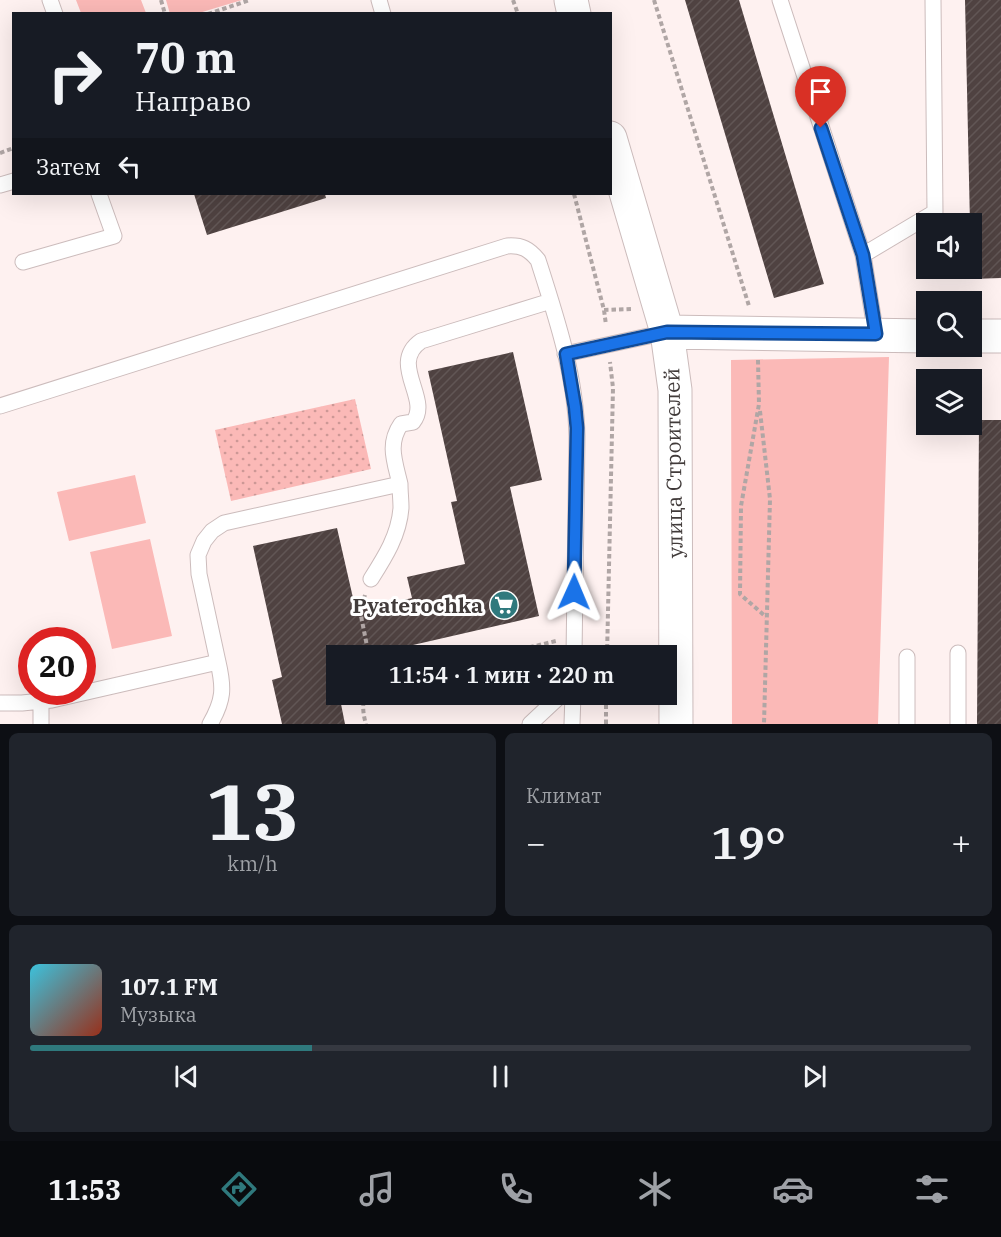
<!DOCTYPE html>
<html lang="ru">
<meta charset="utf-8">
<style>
:root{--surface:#171b24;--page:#20242c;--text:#f1f3f6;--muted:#9ea1a6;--line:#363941;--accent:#2f797d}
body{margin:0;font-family:"IBM Plex Serif",serif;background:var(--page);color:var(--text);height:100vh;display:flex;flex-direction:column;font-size:22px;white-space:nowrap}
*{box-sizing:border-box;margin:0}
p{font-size:20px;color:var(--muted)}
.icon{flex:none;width:33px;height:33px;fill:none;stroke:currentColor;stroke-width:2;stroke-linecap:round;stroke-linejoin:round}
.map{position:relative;height:724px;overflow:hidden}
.drawer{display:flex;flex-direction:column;gap:9px;padding:9px;background:#0d0f14;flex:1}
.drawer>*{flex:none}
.guide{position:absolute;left:12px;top:12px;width:600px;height:183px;border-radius:0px;box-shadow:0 6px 24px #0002;background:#171b24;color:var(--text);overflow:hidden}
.buttons{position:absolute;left:916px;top:213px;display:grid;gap:12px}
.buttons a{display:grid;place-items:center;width:66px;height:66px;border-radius:0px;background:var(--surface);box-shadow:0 6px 24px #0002;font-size:30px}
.speed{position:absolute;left:18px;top:627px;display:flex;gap:12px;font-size:30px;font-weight:700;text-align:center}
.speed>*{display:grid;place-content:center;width:78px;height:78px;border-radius:50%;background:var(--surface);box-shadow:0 6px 24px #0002;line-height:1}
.speed .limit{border:9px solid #d22;background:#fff;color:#111}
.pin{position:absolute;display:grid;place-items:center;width:51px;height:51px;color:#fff;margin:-62px -26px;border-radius:50% 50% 50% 0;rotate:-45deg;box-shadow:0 0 6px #0007}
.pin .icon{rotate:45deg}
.me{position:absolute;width:66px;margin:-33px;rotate:1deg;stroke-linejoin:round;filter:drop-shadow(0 0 4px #0008)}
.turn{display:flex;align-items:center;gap:21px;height:126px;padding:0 24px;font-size:27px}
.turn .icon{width:78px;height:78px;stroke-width:2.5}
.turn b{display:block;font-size:42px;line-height:51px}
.then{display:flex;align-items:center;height:57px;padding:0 24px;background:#0003;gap:12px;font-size:22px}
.big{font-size:45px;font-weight:600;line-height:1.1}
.drawer .card{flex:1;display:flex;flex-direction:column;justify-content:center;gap:9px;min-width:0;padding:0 21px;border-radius:9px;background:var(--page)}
.drawer .dial{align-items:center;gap:0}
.dial b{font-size:78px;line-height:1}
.song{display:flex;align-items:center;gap:18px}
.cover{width:72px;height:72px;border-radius:9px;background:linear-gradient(135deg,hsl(190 70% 55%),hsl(10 70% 35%))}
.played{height:6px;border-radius:3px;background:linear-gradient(90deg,var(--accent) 30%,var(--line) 30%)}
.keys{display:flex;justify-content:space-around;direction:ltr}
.heat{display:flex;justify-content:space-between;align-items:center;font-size:33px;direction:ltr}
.drawer .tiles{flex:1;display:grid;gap:9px;grid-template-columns:1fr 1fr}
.card:last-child{grid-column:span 2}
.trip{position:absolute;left:326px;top:645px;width:351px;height:60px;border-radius:0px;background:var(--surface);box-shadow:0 6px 24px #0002;font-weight:600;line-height:60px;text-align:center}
.menu{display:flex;height:96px;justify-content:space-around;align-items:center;background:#090b0e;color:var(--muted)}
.menu .icon{width:42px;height:42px}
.menu .current{color:var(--accent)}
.menu b{font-size:27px;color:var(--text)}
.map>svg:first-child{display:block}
.green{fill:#fbb9b7}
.park{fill:url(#park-dots)}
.building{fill:url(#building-hatch)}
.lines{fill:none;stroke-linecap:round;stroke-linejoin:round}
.service-casing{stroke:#ccbcbc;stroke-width:17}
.tertiary-casing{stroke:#ccbcbc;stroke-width:35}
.path{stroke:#b0a6a5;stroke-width:4;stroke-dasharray:4.5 3;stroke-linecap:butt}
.service{stroke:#fff;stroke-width:15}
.tertiary{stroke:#fff;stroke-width:33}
.route-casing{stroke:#114b97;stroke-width:15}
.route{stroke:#1a73e8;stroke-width:10}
.labels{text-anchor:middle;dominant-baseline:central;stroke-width:6;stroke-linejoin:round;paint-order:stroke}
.street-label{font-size:21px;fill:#413b3a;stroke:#fff}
.poi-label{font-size:21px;font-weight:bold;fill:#413b3a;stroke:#fff;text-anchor:end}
</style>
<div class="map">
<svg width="1001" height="724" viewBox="0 0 1001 724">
<defs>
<pattern id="park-dots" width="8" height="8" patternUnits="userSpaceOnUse" patternTransform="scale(1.5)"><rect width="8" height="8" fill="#fbb9b7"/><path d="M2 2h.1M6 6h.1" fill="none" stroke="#cd9896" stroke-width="1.8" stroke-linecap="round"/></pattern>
<pattern id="building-hatch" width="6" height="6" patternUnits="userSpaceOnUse" patternTransform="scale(1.5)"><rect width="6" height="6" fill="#4f4241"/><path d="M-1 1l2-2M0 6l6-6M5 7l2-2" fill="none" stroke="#615655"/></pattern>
</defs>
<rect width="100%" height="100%" fill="#fef1f0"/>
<path class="green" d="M 76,0 L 141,0 L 146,13 L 81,13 Z
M 166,0 L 242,0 L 199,13 L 170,14 Z
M 889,357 L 878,724 L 732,724 L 731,360 Z
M 135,475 L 146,523 L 69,541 L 57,492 Z
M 150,539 L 172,636 L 112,649 L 90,552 Z"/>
<path class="park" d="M 355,399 L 371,469 L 231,501 L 215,430 Z"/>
<path class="building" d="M 685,0 L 739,0 L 824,284 L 774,298 Z
M 965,0 L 1001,0 L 1001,278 L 972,279 L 972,224 L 970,224 Z
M 194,194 L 325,194 L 326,198 L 207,235 Z
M 513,352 L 542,480 L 510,487 L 539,616 L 365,656 L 336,656 L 336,662 L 331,663 L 336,683 L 336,694 L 339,694 L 345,724 L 282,724 L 272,680 L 282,677 L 253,546 L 337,528 L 356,611 L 412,598 L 407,577 L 465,564 L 451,502 L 457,501 L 428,371 Z
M 979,420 L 1001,420 L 1001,724 L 977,724 Z"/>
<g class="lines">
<g class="service-casing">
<path id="service" d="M 50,0 L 55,14
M 379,0 L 383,14
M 780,0 L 863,255 L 876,335
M 0,185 L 14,181
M 863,255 L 935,212 L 933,0
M 23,262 L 114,236 L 99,194
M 565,354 L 667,332
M 0,406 L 507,246 C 522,245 529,249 538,260 C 556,316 576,376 577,436 L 574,656
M 371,579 C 385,557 399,535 401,508 C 401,500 400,492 400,484
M 218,662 L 199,574 L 198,555 L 204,541 L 212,531 L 224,523 L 400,484 C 395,462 387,444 401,424 L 413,422 C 432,399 388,364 421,341 L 551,301
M 0,703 L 22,703 L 52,700 L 218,662 C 224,688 224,700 210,724
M 41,724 L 41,701
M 530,724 L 562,694
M 572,724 L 573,694
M 907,724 L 907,657
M 958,724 L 958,653"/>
</g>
<g class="tertiary-casing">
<path id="tertiary" d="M 571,0 L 574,14
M 610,138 L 667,332 L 675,390 L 676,724
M 667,332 L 927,336
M 972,336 L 1001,336"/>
</g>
<path class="path" d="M 161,0 L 165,14
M 513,0 L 518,14
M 654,0 L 749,306
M 208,14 L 250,0
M 0,153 L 14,148
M 574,194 L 604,310 L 606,325
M 604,310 L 631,309
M 758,360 L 759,404 L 741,506 L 740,594 L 766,617
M 760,411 L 770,499 L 764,724
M 365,595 L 360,611 L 369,656
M 493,656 L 556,641
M 607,656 L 613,388 L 610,362
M 365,694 C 362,705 363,714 366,724
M 606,724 L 606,694"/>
<use href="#service" class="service"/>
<use href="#tertiary" class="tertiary"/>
</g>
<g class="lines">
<g class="route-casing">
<path id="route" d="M 574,592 L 577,428 L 575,407 L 566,354 L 667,332 L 876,334 L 863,255 L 821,128"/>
</g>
<use href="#route" class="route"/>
</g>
<defs>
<g id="supermarket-disc" transform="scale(1.5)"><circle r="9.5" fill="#2f797d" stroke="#fff"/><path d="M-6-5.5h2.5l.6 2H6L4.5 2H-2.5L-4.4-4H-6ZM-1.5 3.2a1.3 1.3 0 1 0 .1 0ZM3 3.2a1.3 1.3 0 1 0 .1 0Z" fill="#fff"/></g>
</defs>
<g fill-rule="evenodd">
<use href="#supermarket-disc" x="504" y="605"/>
</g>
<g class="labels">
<g class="street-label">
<text transform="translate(673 463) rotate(-91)">улица Строителей</text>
</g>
<g class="poi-label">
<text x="483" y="605">Pyaterochka</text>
</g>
</g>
</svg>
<div class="buttons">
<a><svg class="icon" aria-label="sound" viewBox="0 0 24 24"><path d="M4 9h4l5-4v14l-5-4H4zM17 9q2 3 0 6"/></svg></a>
<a><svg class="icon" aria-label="search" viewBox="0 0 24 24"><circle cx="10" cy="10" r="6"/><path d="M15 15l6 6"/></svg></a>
<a><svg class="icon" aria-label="layers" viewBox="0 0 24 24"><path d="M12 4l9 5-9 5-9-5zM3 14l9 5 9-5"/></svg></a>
</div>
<div class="speed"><div class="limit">20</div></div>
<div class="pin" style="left:821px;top:128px;background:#d93025"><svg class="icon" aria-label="arrive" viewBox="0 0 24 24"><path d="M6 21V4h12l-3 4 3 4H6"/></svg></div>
<svg class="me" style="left:574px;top:592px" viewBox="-20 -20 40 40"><path d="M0-17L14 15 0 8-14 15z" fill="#1a73e8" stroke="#fff" stroke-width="4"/></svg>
<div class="trip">11:54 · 1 мин · 220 m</div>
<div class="guide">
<div class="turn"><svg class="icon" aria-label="right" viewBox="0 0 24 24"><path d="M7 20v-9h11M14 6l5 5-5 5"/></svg><div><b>70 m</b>Направо</div></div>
<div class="then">Затем<svg class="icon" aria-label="left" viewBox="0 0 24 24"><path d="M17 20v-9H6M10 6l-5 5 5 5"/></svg></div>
</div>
</div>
<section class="drawer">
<div class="tiles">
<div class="card dial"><b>13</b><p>km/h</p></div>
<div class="card"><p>Климат</p>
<div class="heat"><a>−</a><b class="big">19°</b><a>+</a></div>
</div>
<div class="card">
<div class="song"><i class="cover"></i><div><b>107.1 FM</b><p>Музыка</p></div></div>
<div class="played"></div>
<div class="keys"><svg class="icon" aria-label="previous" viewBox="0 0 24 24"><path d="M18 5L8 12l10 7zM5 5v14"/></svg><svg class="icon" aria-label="pause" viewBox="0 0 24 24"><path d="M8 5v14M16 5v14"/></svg><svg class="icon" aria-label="next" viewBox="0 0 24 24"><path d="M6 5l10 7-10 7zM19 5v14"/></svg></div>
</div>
</div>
</section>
<nav class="menu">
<b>11:53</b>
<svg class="icon current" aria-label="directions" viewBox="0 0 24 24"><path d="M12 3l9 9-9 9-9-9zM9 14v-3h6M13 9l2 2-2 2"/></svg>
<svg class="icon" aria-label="music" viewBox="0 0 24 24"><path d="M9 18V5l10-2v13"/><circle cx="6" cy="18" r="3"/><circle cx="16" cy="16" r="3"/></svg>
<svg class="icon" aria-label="phone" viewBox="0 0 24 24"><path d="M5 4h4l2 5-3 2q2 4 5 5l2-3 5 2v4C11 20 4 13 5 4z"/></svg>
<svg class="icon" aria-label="climate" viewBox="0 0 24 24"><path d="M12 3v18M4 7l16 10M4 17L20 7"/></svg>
<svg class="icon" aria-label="car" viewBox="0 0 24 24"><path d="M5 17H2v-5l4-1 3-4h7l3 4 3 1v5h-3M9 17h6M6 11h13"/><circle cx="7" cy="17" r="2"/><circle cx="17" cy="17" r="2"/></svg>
<svg class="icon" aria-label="filters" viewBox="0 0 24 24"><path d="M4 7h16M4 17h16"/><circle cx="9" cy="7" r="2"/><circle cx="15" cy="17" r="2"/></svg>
</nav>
